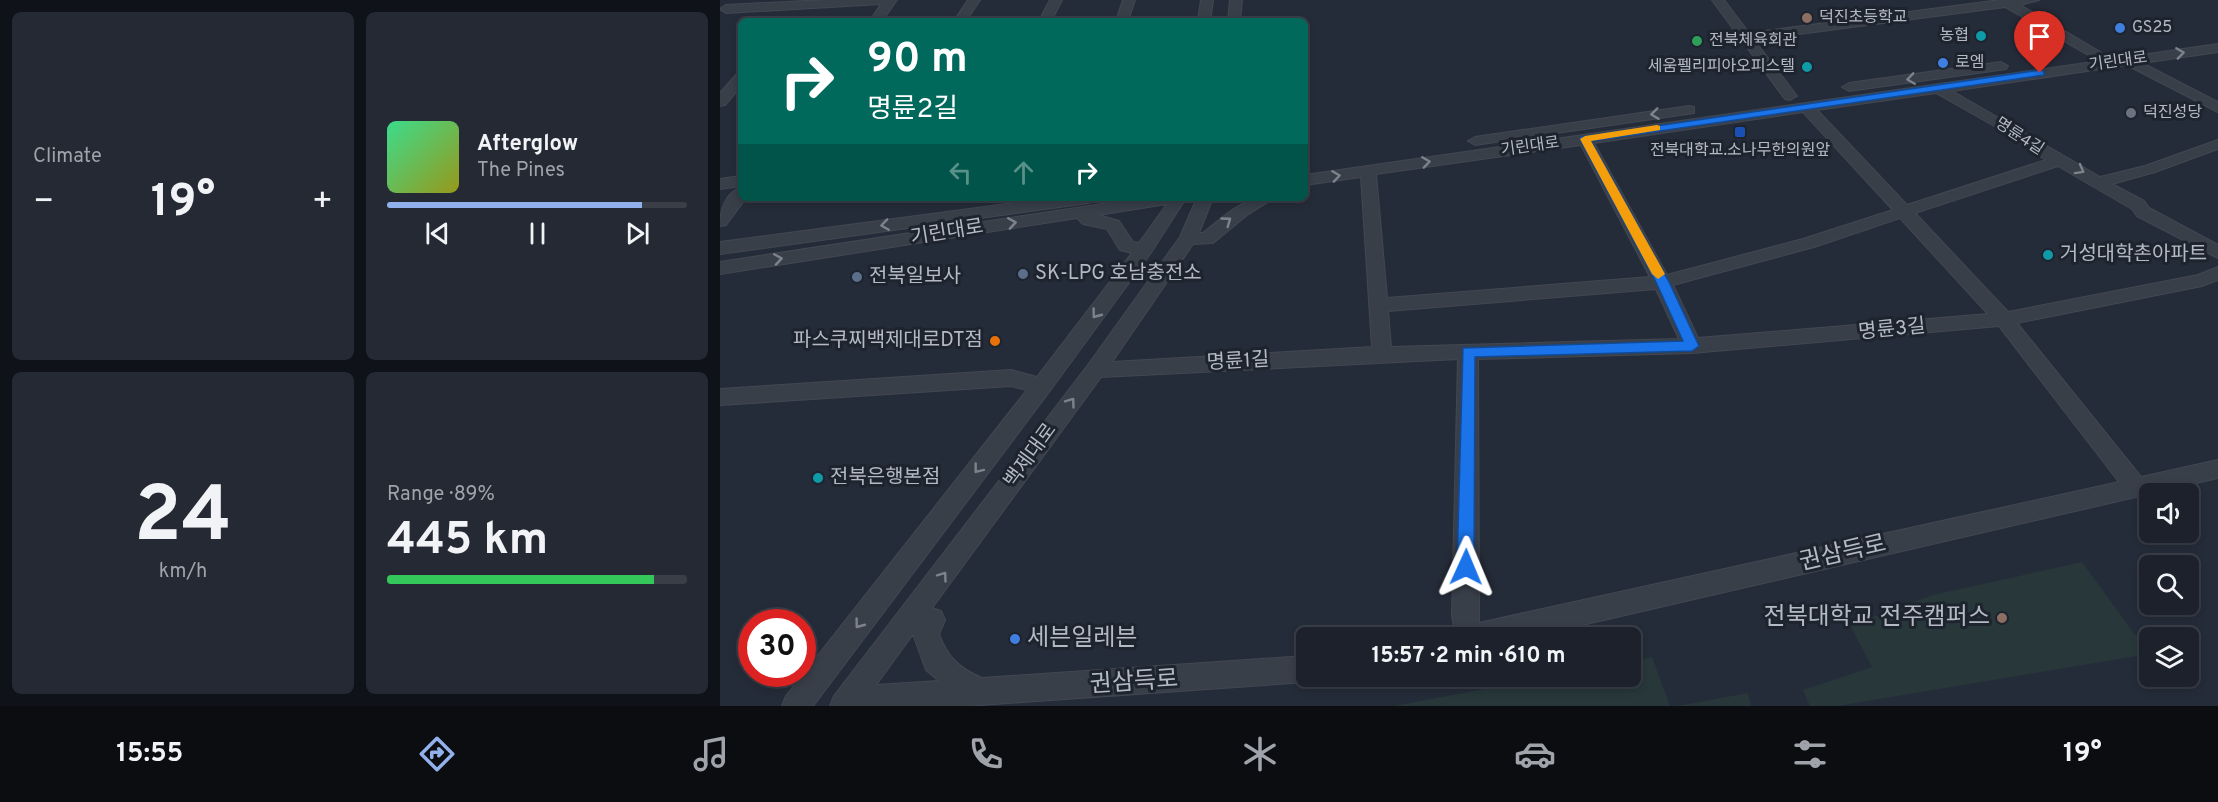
<!DOCTYPE html>
<meta charset="utf-8">
<style>
:root{--surface:#1c212b;--page:#252933;--text:#f1f3f6;--muted:#a0a3a9;--line:#3a3e47;--accent:#92b0eb}
body{margin:0;font-family:Overpass,"Noto Sans KR",sans-serif;background:var(--page);color:var(--text);height:100vh;display:flex;flex-direction:column;font-size:22px;white-space:nowrap}
*{box-sizing:border-box;margin:0}
p{font-size:20px;color:var(--muted)}
.icon{flex:none;width:33px;height:33px;fill:none;stroke:currentColor;stroke-width:2;stroke-linecap:round;stroke-linejoin:round}
.map{position:relative;flex:1;overflow:hidden}
.side{display:flex;flex-direction:column;gap:12px;padding:12px;background:#0f1218;width:720px}
.side>*{flex:none}
.hud{position:absolute;left:18px;top:18px;width:570px;height:183px;border-radius:9px;box-shadow:0 3px 9px #0003,0 0 0 2px var(--line);background:#00695c;color:#fff;overflow:hidden}
.fabs{position:absolute;left:1419px;top:483px;display:grid;gap:12px}
.fabs a{display:grid;place-items:center;width:60px;height:60px;border-radius:9px;background:var(--surface);box-shadow:0 3px 9px #0003,0 0 0 2px var(--line);font-size:30px}
.speed{position:absolute;left:18px;top:609px;display:flex;gap:12px;font-size:30px;font-weight:700;text-align:center}
.speed>*{display:grid;place-content:center;width:78px;height:78px;border-radius:50%;background:var(--surface);box-shadow:0 3px 9px #0003,0 0 0 2px var(--line);line-height:1}
.speed .limit{border:9px solid #d22;background:#fff;color:#111}
.pin{position:absolute;display:grid;place-items:center;width:51px;height:51px;color:#fff;margin:-62px -26px;border-radius:50% 50% 50% 0;rotate:-45deg;box-shadow:0 0 6px #0007}
.pin .icon{rotate:45deg}
.me{position:absolute;width:66px;margin:-33px;rotate:1deg;stroke-linejoin:round;filter:drop-shadow(0 0 4px #0008)}
.turn{display:flex;align-items:center;gap:21px;height:126px;padding:0 30px;font-size:27px}
.turn .icon{width:78px;height:78px;stroke-width:2.5}
.turn b{display:block;font-size:42px;line-height:51px}
.lanes{display:flex;align-items:center;height:57px;padding:0 30px;background:#0003;justify-content:center;gap:30px;direction:ltr}
.lanes .off{opacity:.35}
.big{font-size:45px;font-weight:700;line-height:1.1}
.side .widget{flex:1;display:flex;flex-direction:column;justify-content:center;gap:9px;min-width:0;padding:0 21px;border-radius:9px;background:var(--page)}
.side .dial{align-items:center;gap:0}
.dial b{font-size:78px;line-height:1}
.song{display:flex;align-items:center;gap:18px}
.cover{width:72px;height:72px;border-radius:9px;background:linear-gradient(135deg,hsl(150 70% 55%),hsl(60 70% 35%))}
.played{height:6px;border-radius:3px;background:linear-gradient(90deg,var(--accent) 85%,var(--line) 85%)}
.keys{display:flex;justify-content:space-around;direction:ltr}
.heat{display:flex;justify-content:space-between;align-items:center;font-size:33px;direction:ltr}
.charge{height:9px;border-radius:4px;background:linear-gradient(90deg,#34c759 89%,var(--line) 0)}
.side .tiles{flex:1;display:grid;gap:12px;grid-template-columns:repeat(2,1fr)}
.trip{position:absolute;left:576px;top:627px;width:345px;height:60px;border-radius:9px;background:var(--surface);box-shadow:0 3px 9px #0003,0 0 0 2px var(--line);font-weight:700;line-height:60px;text-align:center}
.tabs{display:flex;height:96px;justify-content:space-around;align-items:center;background:#0b0d11;color:var(--muted)}
.tabs .icon{width:42px;height:42px}
.tabs .selected{color:var(--accent)}
.tabs b{font-size:27px;color:var(--text)}
main{display:flex;flex:1;min-height:0}
.map>svg:first-child{display:block}
.green{fill:#27373a}
.lines{fill:none;stroke-linecap:round;stroke-linejoin:round}
.minor-casing{stroke:#424852;stroke-width:2}
.minor{fill:#393f49;fill-rule:evenodd}
.oneway{stroke:#7d838d}
.route{fill:#1a73e8;stroke:#114b97;stroke-width:1.5}
.slow{fill:#f59e0b}
.education-dot{fill:#8d6e63;stroke:#1e242e;stroke-width:2}
.shop-dot{fill:#3f7fe0;stroke:#1e242e;stroke-width:2}
.culture-dot{fill:#0f9aa8;stroke:#1e242e;stroke-width:2}
.leisure-dot{fill:#2e9e5b;stroke:#1e242e;stroke-width:2}
.worship-dot{fill:#6b7280;stroke:#1e242e;stroke-width:2}
.transit-dot{fill:#1a4fb4;stroke:#1e242e;stroke-width:2}
.service-dot{fill:#5c6f8a;stroke:#1e242e;stroke-width:2}
.food-dot{fill:#e8710a;stroke:#1e242e;stroke-width:2}
.labels{text-anchor:middle;dominant-baseline:central;stroke-width:6;stroke-linejoin:round;paint-order:stroke}
.far-poi-label{font-size:16px;fill:#b4bac5;stroke:#1e242e;text-anchor:start}
.far-street-label{font-size:16px;fill:#b4bac5;stroke:#1e242e}
.street-label{font-size:20px;fill:#b4bac5;stroke:#1e242e}
.poi-label{font-size:20px;fill:#b4bac5;stroke:#1e242e;text-anchor:start}
.near-street-label{font-size:24px;fill:#b4bac5;stroke:#1e242e}
.near-poi-label{font-size:24px;fill:#b4bac5;stroke:#1e242e;text-anchor:end}
</style>
<main>
<section class="side">
<div class="tiles">
<div class="widget"><p>Climate</p>
<div class="heat"><a>−</a><b class="big">19°</b><a>+</a></div>
</div>
<div class="widget">
<div class="song"><i class="cover"></i><div><b>Afterglow</b><p>The Pines</p></div></div>
<div class="played"></div>
<div class="keys"><svg class="icon" aria-label="previous" viewBox="0 0 24 24"><path d="M18 5L8 12l10 7zM5 5v14"/></svg><svg class="icon" aria-label="pause" viewBox="0 0 24 24"><path d="M8 5v14M16 5v14"/></svg><svg class="icon" aria-label="next" viewBox="0 0 24 24"><path d="M6 5l10 7-10 7zM19 5v14"/></svg></div>
</div>
<div class="widget dial"><b>24</b><p>km/h</p></div>
<div class="widget"><p>Range · 89%</p><b class="big">445 km</b><div class="charge"></div></div>
</div>
</section>
<div class="map">
<svg width="1498" height="706" viewBox="0 0 1498 706">
<rect width="100%" height="100%" fill="#252c39"/>
<path class="green" d="M 1362,562 L 1429,654 L 1118,706 L 1090,706 L 1083,690 L 1152,667 L 1130,625 L 1213,595 Z
M 932,657 L 950,706 L 674,706 L 828,677 L 910,676 L 911,661 Z
M 1028,693 L 1031,706 L 957,706 Z"/>
<g class="lines">
<g class="minor-casing">
<path id="minor" d="M 105,0 L 177,0 L 162,21 L 150,21 L 161,4 L 6,13 L 0,9 L 6,5 Z
M 248,0 L 260,0 L 246,21 L 234,21 Z
M 330,0 L 342,0 L 331,21 L 319,21 Z
M 403,0 L 415,0 L 408,21 L 396,21 Z
M 481,0 L 493,0 L 490,21 L 478,21 Z
M 510,0 L 522,0 L 520,21 L 508,21 Z
M 992,0 L 1004,0 L 1029,33 L 1280,0 L 1319,0 L 1300,5 L 1382,53 L 1380,56 L 1370,56 L 1285,7 L 1034,40 L 1077,96 L 1070,100 L 1065,99 Z
M 1498,44 L 1498,52 L 1422,63 L 1498,102 L 1498,112 L 1407,65 L 1232,91 L 1380,177 L 1425,166 L 1498,140 L 1498,149 L 1435,172 L 1392,184 L 1424,201 L 1429,208 L 1498,245 L 1498,258 L 1417,216 L 1412,209 L 1338,166 L 1195,213 L 1288,312 L 1478,275 L 1498,267 L 1498,280 L 1482,286 L 1297,323 L 1421,477 L 1498,460 L 1498,478 L 806,638 L 736,638 L 732,615 L 738,359 L 381,377 L 212,608 L 221,611 L 225,620 L 219,634 C 227,657 240,669 262,678 L 586,656 L 586,676 L 595,678 L 586,682 L 246,706 L 110,706 L 114,696 L 368,365 L 460,237 L 477,198 L 493,198 L 479,233 L 483,233 C 509,213 520,198 554,198 L 527,215 L 493,243 L 473,244 L 392,362 L 652,347 L 641,177 L 585,185 L 585,175 ZM 1216,93 L 1301,141 L 1306,148 L 1326,160 L 1187,205 L 1097,110 ZM 1083,112 L 1173,210 L 1083,239 L 947,275 L 874,143 ZM 861,145 L 930,277 L 667,298 L 656,174 ZM 1180,218 L 1268,314 L 978,338 L 953,285 L 1094,247 ZM 936,289 L 959,339 L 671,347 L 668,311 ZM 1279,326 L 1399,482 L 759,623 L 758,359 L 972,353 ZM 193,634 L 206,670 L 219,681 L 156,685 Z
M 1281,62 L 1288,66 L 1286,69 L 1129,91 L 1122,87 L 1129,83 Z
M 21,74 L 21,86 L 5,105 L 0,106 L 0,93 L 16,75 Z
M 969,106 L 974,107 L 974,113 L 755,145 L 748,141 L 755,137 Z
M 21,176 L 21,186 L 0,189 L 0,179 Z
M 21,188 L 21,198 L 26,198 L 6,225 L 0,226 C 0,212 5,192 21,188 Z
M 332,198 L 377,198 L 369,203 L 0,254 L 0,242 Z
M 422,198 L 466,198 L 430,254 L 329,392 L 93,706 L 62,706 L 66,696 L 307,390 L 291,386 L 0,405 L 0,389 L 291,370 L 317,377 L 412,253 L 400,250 L 387,229 L 363,224 L 357,218 L 0,274 L 0,262 ZM 447,204 L 419,243 L 413,242 L 399,221 L 378,215 Z"/>
</g>
<use href="#minor" class="minor"/>
</g>
<defs><path id="oneway-chevron" d="M-2-3.5L2.5 0L-2 3.5" fill="none" stroke-width="1.6" stroke-linecap="round" stroke-linejoin="round" transform="scale(1.5)"/></defs>
<g class="oneway">
<use href="#oneway-chevron" transform="translate(1460 53) rotate(-8)"/>
<use href="#oneway-chevron" transform="translate(1191 79) rotate(172)"/>
<use href="#oneway-chevron" transform="translate(935 114) rotate(173)"/>
<use href="#oneway-chevron" transform="translate(706 162) rotate(-8)"/>
<use href="#oneway-chevron" transform="translate(1360 170) rotate(29)"/>
<use href="#oneway-chevron" transform="translate(616 176) rotate(-8)"/>
<use href="#oneway-chevron" transform="translate(507 221) rotate(-36)"/>
<use href="#oneway-chevron" transform="translate(292 223) rotate(-9)"/>
<use href="#oneway-chevron" transform="translate(165 225) rotate(172)"/>
<use href="#oneway-chevron" transform="translate(58 259) rotate(-9)"/>
<use href="#oneway-chevron" transform="translate(376 314) rotate(127)"/>
<use href="#oneway-chevron" transform="translate(351 402) rotate(-54)"/>
<use href="#oneway-chevron" transform="translate(258 469) rotate(128)"/>
<use href="#oneway-chevron" transform="translate(223 576) rotate(-54)"/>
<use href="#oneway-chevron" transform="translate(139 624) rotate(127)"/>
</g>
<path class="route" d="M 1320,70 L 1324,71 L 1324,75 L 871,141 L 949,282 L 979,346 L 972,351 L 755,357 L 754,567 L 751,573 L 746,575 L 740,573 L 737,567 L 743,348 L 963,341 L 936,282 L 860,139 L 861,137 Z"/>
<path class="slow" d="M 937,125 L 940,126 L 940,130 L 871,141 L 945,274 L 938,279 L 932,274 L 860,139 L 865,136 Z"/>
<g class="education-dot">
<circle cx="1087" cy="18" r="6"/>
<circle cx="1282" cy="618" r="6"/>
</g>
<g class="shop-dot">
<circle cx="1400" cy="28" r="6"/>
<circle cx="1223" cy="63" r="6"/>
<circle cx="295" cy="639" r="6"/>
</g>
<g class="culture-dot">
<circle cx="1261" cy="36" r="6"/>
<circle cx="1087" cy="67" r="6"/>
<circle cx="1328" cy="255" r="6"/>
<circle cx="98" cy="478" r="6"/>
</g>
<circle class="leisure-dot" cx="977" cy="41" r="6"/>
<circle class="worship-dot" cx="1411" cy="113" r="6"/>
<rect class="transit-dot" x="1014" y="126" width="12" height="12" rx="3"/>
<g class="service-dot">
<circle cx="303" cy="274" r="6"/>
<circle cx="137" cy="277" r="6"/>
</g>
<circle class="food-dot" cx="275" cy="341" r="6"/>
<g class="labels">
<g class="far-poi-label">
<text x="1099" y="18">덕진초등학교</text>
<text x="1412" y="28">GS25</text>
<text x="1249" y="36" text-anchor="end">농협</text>
<text x="989" y="41">전북체육회관</text>
<text x="1235" y="63">로엠</text>
<text x="1075" y="67" text-anchor="end">세움펠리피아오피스텔</text>
<text x="1423" y="113">덕진성당</text>
<text x="1020" y="151" text-anchor="middle">전북대학교.소나무한의원앞</text>
</g>
<g class="far-street-label">
<text transform="translate(1398 62) rotate(-8)">기린대로</text>
<text transform="translate(1299 137) rotate(33)">명륜4길</text>
<text transform="translate(810 147) rotate(-8)">기린대로</text>
</g>
<g class="street-label">
<text transform="translate(227 233) rotate(-9)">기린대로</text>
<text transform="translate(1172 330) rotate(-6)">명륜3길</text>
<text transform="translate(518 362) rotate(-3)">명륜1길</text>
<text transform="translate(311 456) rotate(-54)">백제대로</text>
</g>
<g class="poi-label">
<text x="1340" y="255">거성대학촌아파트</text>
<text x="315" y="274">SK-LPG 호남충전소</text>
<text x="149" y="277">전북일보사</text>
<text x="263" y="341" text-anchor="end">파스쿠찌백제대로DT점</text>
<text x="110" y="478">전북은행본점</text>
</g>
<g class="near-street-label">
<text transform="translate(1123 554) rotate(-13)">권삼득로</text>
<text transform="translate(414 683) rotate(-4)">권삼득로</text>
</g>
<g class="near-poi-label">
<text x="1270" y="618">전북대학교 전주캠퍼스</text>
<text x="307" y="639" text-anchor="start">세븐일레븐</text>
</g>
</g>
</svg>
<div class="fabs">
<a><svg class="icon" aria-label="sound" viewBox="0 0 24 24"><path d="M4 9h4l5-4v14l-5-4H4zM17 9q2 3 0 6"/></svg></a>
<a><svg class="icon" aria-label="search" viewBox="0 0 24 24"><circle cx="10" cy="10" r="6"/><path d="M15 15l6 6"/></svg></a>
<a><svg class="icon" aria-label="layers" viewBox="0 0 24 24"><path d="M12 4l9 5-9 5-9-5zM3 14l9 5 9-5"/></svg></a>
</div>
<div class="speed"><div class="limit">30</div></div>
<div class="pin" style="left:1320px;top:73px;background:#d93025"><svg class="icon" aria-label="arrive" viewBox="0 0 24 24"><path d="M6 21V4h12l-3 4 3 4H6"/></svg></div>
<svg class="me" style="left:746px;top:567px" viewBox="-20 -20 40 40"><path d="M0-17L14 15 0 8-14 15z" fill="#1a73e8" stroke="#fff" stroke-width="4"/></svg>
<div class="trip">15:57 · 2 min · 610 m</div>
<div class="hud">
<div class="turn"><svg class="icon" aria-label="right" viewBox="0 0 24 24"><path d="M7 20v-9h11M14 6l5 5-5 5"/></svg><div><b>90 m</b>명륜2길</div></div>
<div class="lanes"><svg class="icon off" aria-label="left" viewBox="0 0 24 24"><path d="M17 20v-9H6M10 6l-5 5 5 5"/></svg><svg class="icon off" aria-label="ahead" viewBox="0 0 24 24"><path d="M12 20V5M6 11l6-6 6 6"/></svg><svg class="icon" aria-label="right" viewBox="0 0 24 24"><path d="M7 20v-9h11M14 6l5 5-5 5"/></svg></div>
</div>
</div>
</main>
<nav class="tabs">
<b>15:55</b>
<svg class="icon selected" aria-label="directions" viewBox="0 0 24 24"><path d="M12 3l9 9-9 9-9-9zM9 14v-3h6M13 9l2 2-2 2"/></svg>
<svg class="icon" aria-label="music" viewBox="0 0 24 24"><path d="M9 18V5l10-2v13"/><circle cx="6" cy="18" r="3"/><circle cx="16" cy="16" r="3"/></svg>
<svg class="icon" aria-label="phone" viewBox="0 0 24 24"><path d="M5 4h4l2 5-3 2q2 4 5 5l2-3 5 2v4C11 20 4 13 5 4z"/></svg>
<svg class="icon" aria-label="climate" viewBox="0 0 24 24"><path d="M12 3v18M4 7l16 10M4 17L20 7"/></svg>
<svg class="icon" aria-label="car" viewBox="0 0 24 24"><path d="M5 17H2v-5l4-1 3-4h7l3 4 3 1v5h-3M9 17h6M6 11h13"/><circle cx="7" cy="17" r="2"/><circle cx="17" cy="17" r="2"/></svg>
<svg class="icon" aria-label="filters" viewBox="0 0 24 24"><path d="M4 7h16M4 17h16"/><circle cx="9" cy="7" r="2"/><circle cx="15" cy="17" r="2"/></svg>
<b>19°</b>
</nav>
